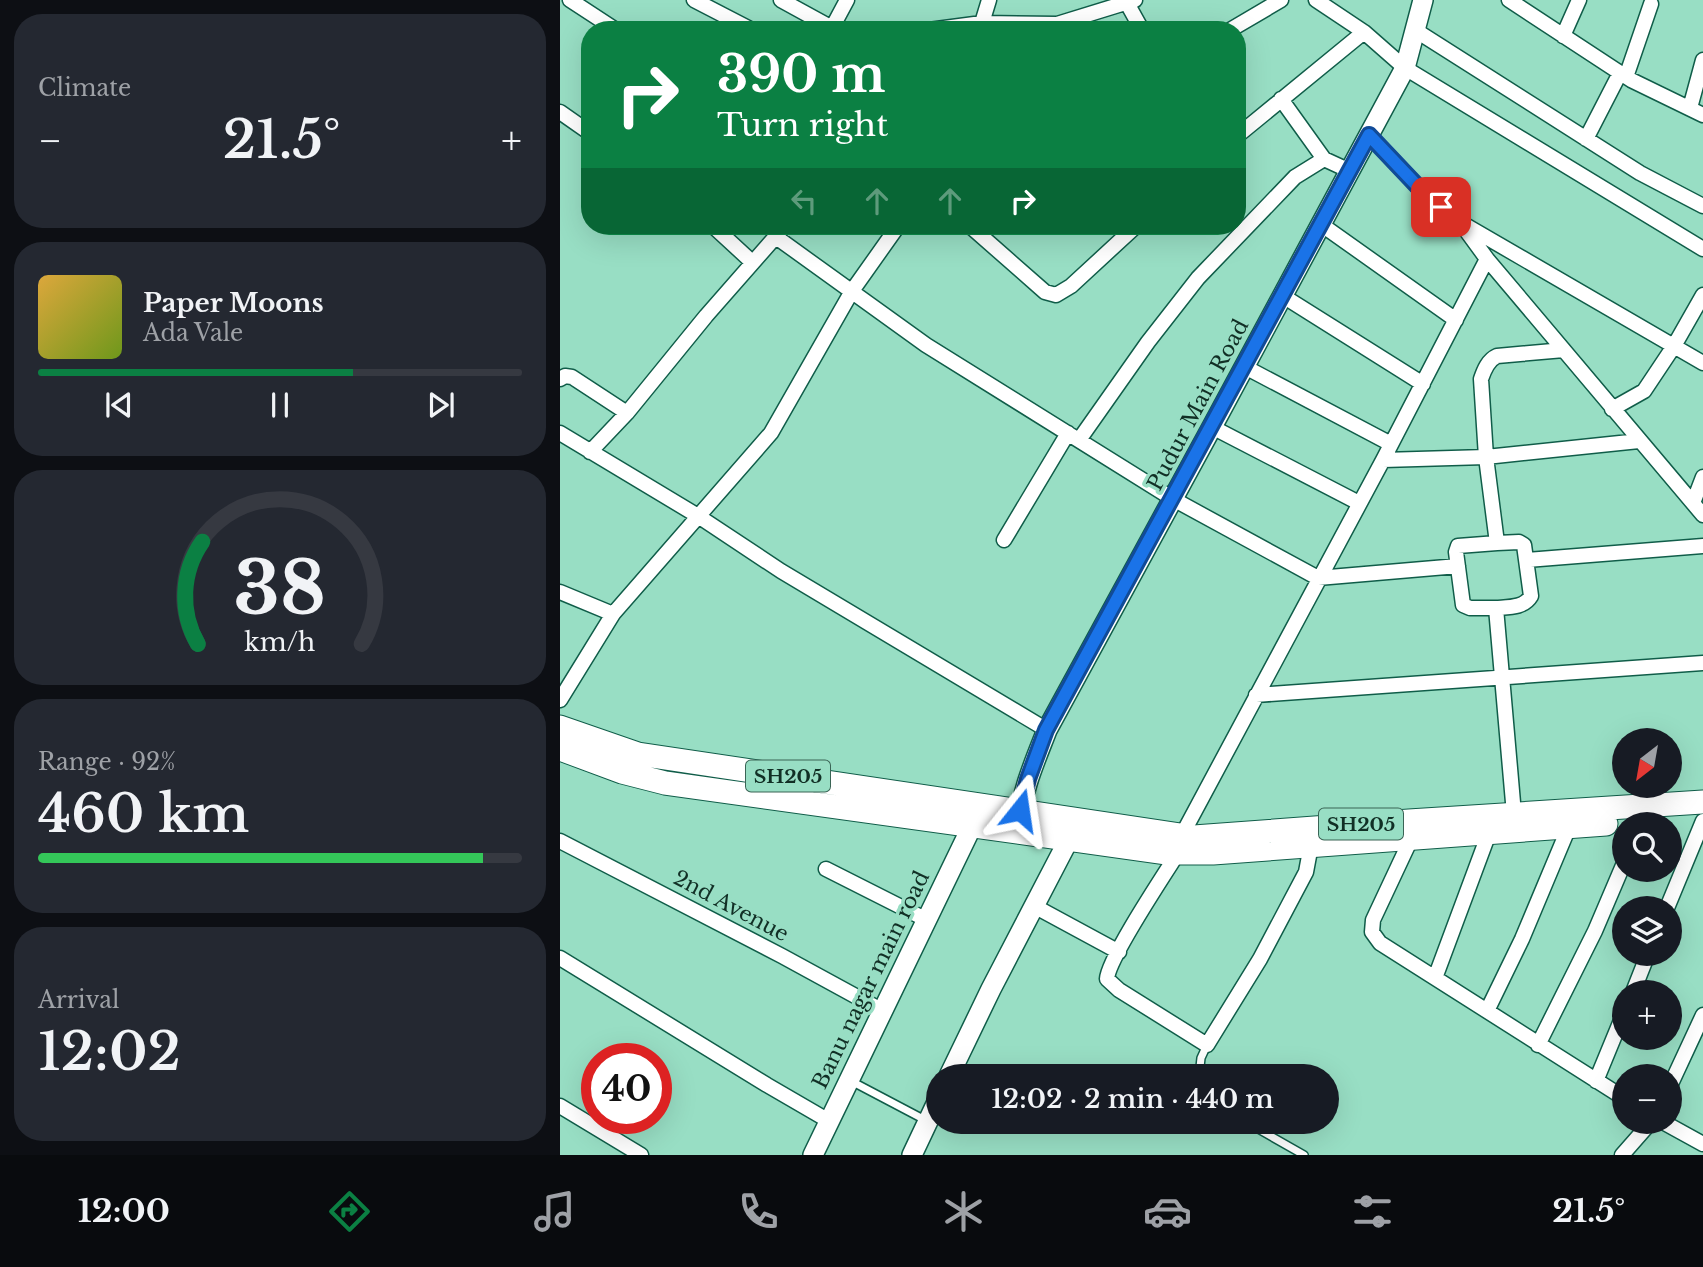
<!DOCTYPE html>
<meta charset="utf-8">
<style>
:root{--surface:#171b24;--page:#242831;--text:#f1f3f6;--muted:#9ea1a6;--line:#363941;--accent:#0b8043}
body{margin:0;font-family:"Libre Baskerville",serif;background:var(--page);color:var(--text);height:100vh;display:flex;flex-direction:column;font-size:26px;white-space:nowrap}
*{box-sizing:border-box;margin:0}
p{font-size:23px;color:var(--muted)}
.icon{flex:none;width:38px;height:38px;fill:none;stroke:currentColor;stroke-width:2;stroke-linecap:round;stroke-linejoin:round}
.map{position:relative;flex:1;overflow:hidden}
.panel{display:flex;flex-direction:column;gap:14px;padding:14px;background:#0d0f14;width:560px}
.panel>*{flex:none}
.guide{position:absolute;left:21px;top:21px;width:665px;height:214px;border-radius:28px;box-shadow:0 7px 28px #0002;background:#0b8043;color:#fff;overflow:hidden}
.needle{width:46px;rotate:211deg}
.tools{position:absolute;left:1052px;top:728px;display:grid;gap:14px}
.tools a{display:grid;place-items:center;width:70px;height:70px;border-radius:50%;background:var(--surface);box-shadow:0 7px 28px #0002;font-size:35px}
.speed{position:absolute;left:21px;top:1043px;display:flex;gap:14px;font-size:35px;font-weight:700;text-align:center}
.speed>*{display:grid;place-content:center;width:91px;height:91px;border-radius:50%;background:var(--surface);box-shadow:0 7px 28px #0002;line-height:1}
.speed .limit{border:10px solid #d22;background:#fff;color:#111}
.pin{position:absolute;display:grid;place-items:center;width:60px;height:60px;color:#fff;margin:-30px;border-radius:14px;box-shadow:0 4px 10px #0006}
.me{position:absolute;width:77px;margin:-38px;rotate:15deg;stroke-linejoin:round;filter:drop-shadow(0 0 5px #0008)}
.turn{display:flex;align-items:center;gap:24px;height:147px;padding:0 21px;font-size:32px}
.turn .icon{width:91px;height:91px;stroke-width:2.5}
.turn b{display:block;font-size:49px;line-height:60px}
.lanes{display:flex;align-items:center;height:66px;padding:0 21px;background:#0003;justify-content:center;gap:35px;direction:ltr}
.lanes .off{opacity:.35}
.big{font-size:52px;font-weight:600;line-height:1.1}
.panel .widget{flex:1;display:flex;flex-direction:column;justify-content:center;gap:10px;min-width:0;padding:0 24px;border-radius:28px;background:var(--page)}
.panel .dial{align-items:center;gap:0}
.dial svg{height:182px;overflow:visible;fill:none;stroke:var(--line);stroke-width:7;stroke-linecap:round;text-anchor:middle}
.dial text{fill:var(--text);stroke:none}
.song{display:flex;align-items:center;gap:21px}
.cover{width:84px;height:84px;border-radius:10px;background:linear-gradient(135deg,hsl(40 70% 55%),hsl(80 70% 35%))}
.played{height:7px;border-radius:4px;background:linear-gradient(90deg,var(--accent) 65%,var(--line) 65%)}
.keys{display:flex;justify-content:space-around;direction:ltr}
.heat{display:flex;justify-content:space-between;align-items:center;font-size:38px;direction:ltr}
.charge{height:10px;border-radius:5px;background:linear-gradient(90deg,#34c759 92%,var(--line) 0)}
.trip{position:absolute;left:366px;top:1064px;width:413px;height:70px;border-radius:35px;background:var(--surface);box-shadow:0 7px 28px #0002;font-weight:600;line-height:70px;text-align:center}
.tabs{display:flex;height:112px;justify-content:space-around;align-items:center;background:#090b0e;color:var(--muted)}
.tabs .icon{width:49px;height:49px}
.tabs .selected{color:var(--accent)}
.tabs b{font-size:32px;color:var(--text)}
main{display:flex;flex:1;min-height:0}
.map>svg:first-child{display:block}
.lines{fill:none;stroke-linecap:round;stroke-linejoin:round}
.lane-casing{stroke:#105d49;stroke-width:10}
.street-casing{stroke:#105d49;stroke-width:17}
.secondary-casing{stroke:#105d49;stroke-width:22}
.primary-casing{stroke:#105d49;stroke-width:25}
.lane{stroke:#fff;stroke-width:7}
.street{stroke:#fff;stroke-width:14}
.secondary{stroke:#fff;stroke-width:19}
.primary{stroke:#fff;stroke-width:23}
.route-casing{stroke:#114b97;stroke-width:18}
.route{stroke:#1a73e8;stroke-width:12}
.labels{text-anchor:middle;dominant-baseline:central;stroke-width:7;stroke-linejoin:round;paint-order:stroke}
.shield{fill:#98dec4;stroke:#3a6455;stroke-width:2}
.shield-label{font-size:19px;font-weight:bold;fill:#112f25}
.street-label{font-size:21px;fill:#112f25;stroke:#98dec4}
</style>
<main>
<section class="panel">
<div class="widget"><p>Climate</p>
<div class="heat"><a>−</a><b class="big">21.5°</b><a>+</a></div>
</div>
<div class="widget">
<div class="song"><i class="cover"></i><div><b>Paper Moons</b><p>Ada Vale</p></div></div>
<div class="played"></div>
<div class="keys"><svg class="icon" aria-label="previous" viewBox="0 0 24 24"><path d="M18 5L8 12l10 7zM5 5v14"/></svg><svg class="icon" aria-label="pause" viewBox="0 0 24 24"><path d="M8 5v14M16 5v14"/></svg><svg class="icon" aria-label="next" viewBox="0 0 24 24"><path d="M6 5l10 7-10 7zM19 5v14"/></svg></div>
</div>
<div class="widget dial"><svg viewBox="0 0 100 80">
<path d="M14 69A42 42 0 1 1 86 69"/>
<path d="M14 69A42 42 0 0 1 16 24" stroke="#0b8043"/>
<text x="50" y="56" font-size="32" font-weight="700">38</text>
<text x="50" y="72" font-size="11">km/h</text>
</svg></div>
<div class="widget"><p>Range · 92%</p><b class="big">460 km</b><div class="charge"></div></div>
<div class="widget"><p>Arrival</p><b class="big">12:02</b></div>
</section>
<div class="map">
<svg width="1143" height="1155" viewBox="0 0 1143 1155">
<rect width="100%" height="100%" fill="#98dec4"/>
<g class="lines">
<g class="lane-casing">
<path id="lane" d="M 639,1076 L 641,1058 L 647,1045
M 291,1081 L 367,1121
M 686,1122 L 744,1155"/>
</g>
<g class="street-casing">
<path id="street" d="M 10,0 L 56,30
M 134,0 L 192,30
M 221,0 L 272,28
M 756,0 L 804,32 L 845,68 L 1143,249
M 949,0 L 1071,80 L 1143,115
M 567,3 L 582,30
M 422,23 L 429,0
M 278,30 L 272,28 L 287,0
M 369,30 L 422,23 L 497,24 L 575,0
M 670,30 L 721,0
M 855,30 L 1080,173 L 1143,206
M 1003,36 L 1019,0
M 1066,77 L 1091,4
M 721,99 L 764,159
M 1130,108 L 1143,60
M 0,112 L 30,133
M 809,135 L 862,191 L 900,222 L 927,259
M 677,136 L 804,32
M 1026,139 L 1060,73
M 900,222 L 1143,363
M 762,225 L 896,320
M 153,226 L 192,262
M 410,226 L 485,292 L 496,295 L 511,286 L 576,226
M 216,237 L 366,345 L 613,499 L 758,578 L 898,566
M 723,296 L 863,384
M 685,367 L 831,444
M 0,379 L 5,376 L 12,377 L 67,413
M 1052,409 L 1084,391 L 1114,346 L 1143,295
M 652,427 L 799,503
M 0,433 L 138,516 L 221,571 L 487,730
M 519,440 L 588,342 L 638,278 L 735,177 L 764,159 L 790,171
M 30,452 L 67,413 L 146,316 L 225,226
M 823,460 L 926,457 L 1079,441
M 1133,503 L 1143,477
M 444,540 L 508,433
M 967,560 L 1143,546
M 0,592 L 53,614 L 211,433 L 292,291 L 338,226
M 936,608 C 949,607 964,608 971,596 L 964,545 L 959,542 L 937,543
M 696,695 L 1143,663
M 0,700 L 53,614
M 954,814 L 936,608 L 910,608 L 903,605 L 896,552 L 898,546 L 937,543 L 926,457 L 921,379 C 924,370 928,360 937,356 L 1004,350
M 1081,824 L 1082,822
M 622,835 L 823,460 L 927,259 L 1143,515
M 850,835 L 851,839 L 813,920 L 812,932 L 820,943 L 1064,1098
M 0,841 L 222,956 L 321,1010
M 618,853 C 604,875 548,959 547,979 L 559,990 L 647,1045 L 700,959 L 746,872 L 752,840
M 266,869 L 365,919
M 474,906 L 559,952
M 1107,908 L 1143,821
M 0,958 L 207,1085 L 269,1121
M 875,978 L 929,833
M 1073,992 L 1088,954
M 927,1011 L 962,939 L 1009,827
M 978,1045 L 1035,931 L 1064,863
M 1036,1081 L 1064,1013
M 1110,1086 L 1143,1015
M 0,1106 L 81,1155
M 1103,1122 L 1143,1144
M 1062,1155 L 1091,1122"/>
</g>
<g class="secondary-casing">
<path id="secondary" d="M 459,825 C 461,792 475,761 487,730 L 652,427 L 845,68 L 863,0
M 389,1076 L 431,989 L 509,839
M 253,1155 L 412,826
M 352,1155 L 378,1100"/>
</g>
<g class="primary-casing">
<path id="primary" d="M 0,727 L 78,754 L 634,837 L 849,821 L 1143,802
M 0,749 L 62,772 L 105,783 L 607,853 L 653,853 L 1046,824"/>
</g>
<use href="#lane" class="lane"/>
<use href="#street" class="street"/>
<use href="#secondary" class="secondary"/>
<use href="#primary" class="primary"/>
</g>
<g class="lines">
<g class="route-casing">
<path id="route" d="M 460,810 L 468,779 L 486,730 L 809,135 L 862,191 L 881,207"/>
</g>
<use href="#route" class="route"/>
</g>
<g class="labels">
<g class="shield">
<rect x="186" y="760.5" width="84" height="31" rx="5"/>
<rect x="759" y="808.5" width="84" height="31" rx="5"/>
</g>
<g class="shield-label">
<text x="228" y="776">SH205</text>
<text x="801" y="824">SH205</text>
</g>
<g class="street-label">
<text transform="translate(638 405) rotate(-62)">Pudur Main Road</text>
<text transform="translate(171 906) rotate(28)">2nd Avenue</text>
<text transform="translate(311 980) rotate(-64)">Banu nagar main road</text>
</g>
</g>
</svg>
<div class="tools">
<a><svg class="needle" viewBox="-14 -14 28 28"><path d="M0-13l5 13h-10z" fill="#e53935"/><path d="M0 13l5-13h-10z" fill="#9ea1a6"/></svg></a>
<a><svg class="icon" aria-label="search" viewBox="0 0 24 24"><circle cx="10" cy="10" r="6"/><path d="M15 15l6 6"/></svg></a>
<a><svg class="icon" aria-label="layers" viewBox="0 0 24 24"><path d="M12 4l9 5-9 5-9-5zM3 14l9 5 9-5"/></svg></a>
<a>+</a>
<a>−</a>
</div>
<div class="speed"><div class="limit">40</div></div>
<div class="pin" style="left:881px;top:207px;background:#d93025"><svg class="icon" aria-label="arrive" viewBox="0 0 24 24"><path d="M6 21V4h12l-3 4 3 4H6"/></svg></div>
<svg class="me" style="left:460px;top:810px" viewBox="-20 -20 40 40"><path d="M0-17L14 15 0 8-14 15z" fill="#1a73e8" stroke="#fff" stroke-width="4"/></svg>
<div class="trip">12:02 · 2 min · 440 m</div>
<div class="guide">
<div class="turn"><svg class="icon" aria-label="right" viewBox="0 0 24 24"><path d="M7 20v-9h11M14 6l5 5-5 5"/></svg><div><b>390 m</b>Turn right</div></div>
<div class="lanes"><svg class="icon off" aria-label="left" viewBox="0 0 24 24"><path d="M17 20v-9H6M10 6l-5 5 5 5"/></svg><svg class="icon off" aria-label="ahead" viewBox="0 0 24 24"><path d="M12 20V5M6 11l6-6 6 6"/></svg><svg class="icon off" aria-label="ahead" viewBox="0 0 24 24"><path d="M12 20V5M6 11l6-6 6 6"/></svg><svg class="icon" aria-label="right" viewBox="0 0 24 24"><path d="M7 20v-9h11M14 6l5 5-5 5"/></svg></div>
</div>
</div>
</main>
<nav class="tabs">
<b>12:00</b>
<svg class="icon selected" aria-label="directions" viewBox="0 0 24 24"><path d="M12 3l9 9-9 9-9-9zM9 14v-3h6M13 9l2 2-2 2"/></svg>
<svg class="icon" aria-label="music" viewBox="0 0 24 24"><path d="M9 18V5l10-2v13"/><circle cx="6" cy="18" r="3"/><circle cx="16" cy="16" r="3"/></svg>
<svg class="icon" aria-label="phone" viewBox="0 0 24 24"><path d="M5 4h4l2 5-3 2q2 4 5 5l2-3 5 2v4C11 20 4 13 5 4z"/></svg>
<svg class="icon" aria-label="climate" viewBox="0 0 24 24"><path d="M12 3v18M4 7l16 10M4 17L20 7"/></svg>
<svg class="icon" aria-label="car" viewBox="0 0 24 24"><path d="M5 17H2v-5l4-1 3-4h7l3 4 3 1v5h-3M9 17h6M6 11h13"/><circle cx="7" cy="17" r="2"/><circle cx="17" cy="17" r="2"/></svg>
<svg class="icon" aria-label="filters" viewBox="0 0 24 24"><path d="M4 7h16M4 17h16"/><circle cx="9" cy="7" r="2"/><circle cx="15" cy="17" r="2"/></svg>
<b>21.5°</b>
</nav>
